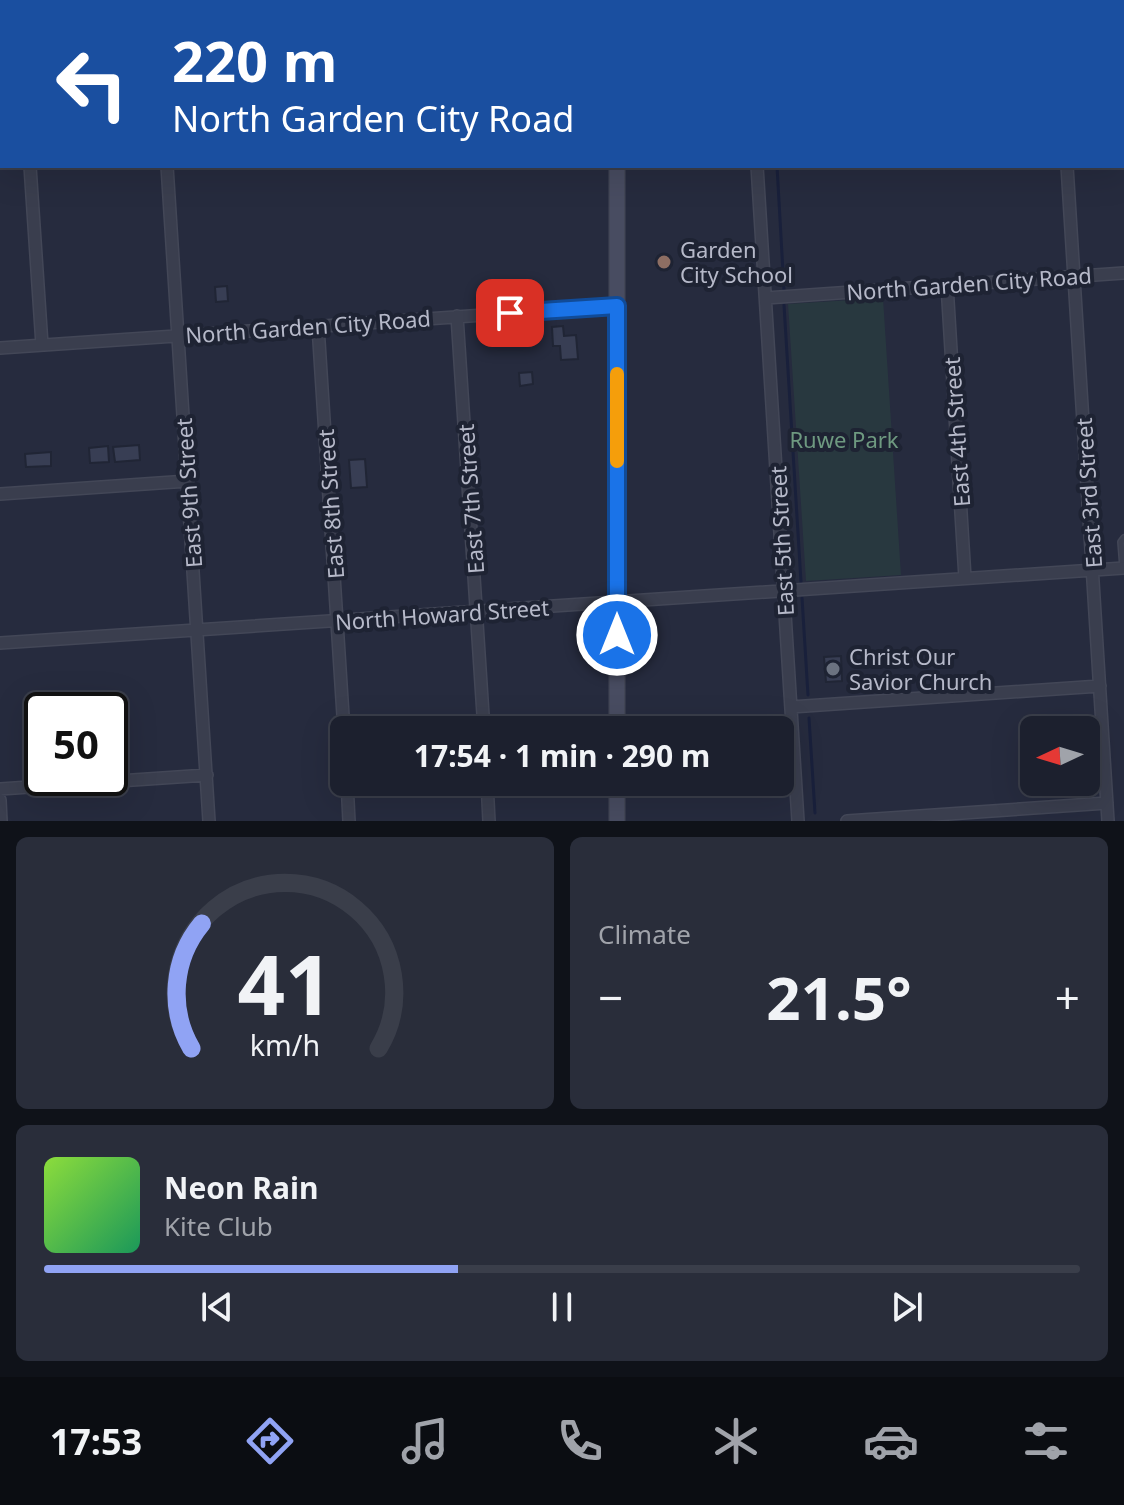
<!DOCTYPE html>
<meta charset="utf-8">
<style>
:root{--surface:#1c202e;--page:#292d3a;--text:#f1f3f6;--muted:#a0a3aa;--line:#3a3e4a;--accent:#90a3f4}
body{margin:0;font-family:"Noto Sans",sans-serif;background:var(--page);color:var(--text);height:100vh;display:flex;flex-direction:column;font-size:30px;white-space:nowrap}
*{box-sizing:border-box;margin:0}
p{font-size:26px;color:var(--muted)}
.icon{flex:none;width:44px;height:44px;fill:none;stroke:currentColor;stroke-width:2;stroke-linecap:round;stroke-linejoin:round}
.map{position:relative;height:821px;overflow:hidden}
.sheet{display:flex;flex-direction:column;gap:16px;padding:16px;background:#0f1219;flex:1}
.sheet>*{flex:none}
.banner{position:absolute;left:0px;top:0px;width:1124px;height:168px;box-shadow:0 8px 32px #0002,0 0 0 2px var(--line);background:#1a4fa0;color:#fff;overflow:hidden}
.needle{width:52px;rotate:266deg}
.buttons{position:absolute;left:1020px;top:716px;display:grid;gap:16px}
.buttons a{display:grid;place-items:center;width:80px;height:80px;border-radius:12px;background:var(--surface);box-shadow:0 8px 32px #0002,0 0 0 2px var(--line);font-size:40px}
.speed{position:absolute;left:24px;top:692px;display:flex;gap:16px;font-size:40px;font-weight:700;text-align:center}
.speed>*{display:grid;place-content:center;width:104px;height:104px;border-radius:50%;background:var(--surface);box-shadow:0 8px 32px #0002,0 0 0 2px var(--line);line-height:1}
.speed .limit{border:4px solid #111;border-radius:12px;background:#fff;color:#111}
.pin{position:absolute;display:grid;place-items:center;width:68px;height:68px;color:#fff;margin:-34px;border-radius:16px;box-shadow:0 4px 12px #0006}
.me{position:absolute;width:88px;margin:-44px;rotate:0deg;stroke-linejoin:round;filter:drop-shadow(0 0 6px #0008)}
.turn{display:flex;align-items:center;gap:28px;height:168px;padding:0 40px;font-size:36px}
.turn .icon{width:104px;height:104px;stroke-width:2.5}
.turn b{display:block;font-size:56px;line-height:68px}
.big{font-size:60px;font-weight:700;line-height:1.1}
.sheet .widget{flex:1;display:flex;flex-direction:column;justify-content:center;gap:12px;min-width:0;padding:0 28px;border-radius:12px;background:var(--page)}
.sheet .dial{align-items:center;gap:0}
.dial svg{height:208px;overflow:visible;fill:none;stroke:var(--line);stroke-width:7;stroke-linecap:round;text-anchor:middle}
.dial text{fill:var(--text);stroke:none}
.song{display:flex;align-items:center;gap:24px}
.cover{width:96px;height:96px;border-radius:12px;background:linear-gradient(135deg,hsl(90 70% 55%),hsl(150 70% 35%))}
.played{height:8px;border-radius:4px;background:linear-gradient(90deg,var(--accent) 40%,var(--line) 40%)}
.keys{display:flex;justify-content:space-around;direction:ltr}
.heat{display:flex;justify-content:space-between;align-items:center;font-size:44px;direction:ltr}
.sheet .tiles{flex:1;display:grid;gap:16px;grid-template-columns:1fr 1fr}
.widget:last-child{grid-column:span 2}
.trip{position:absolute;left:330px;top:716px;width:464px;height:80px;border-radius:12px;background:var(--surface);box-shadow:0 8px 32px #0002,0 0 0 2px var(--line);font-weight:700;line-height:80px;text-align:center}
.tabs{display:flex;height:128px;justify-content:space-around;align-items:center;background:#0b0d12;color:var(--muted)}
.tabs .icon{width:56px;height:56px}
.tabs .on{color:var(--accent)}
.tabs b{font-size:36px;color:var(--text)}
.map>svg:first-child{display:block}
.green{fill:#28383f}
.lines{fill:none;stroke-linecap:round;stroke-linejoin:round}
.stream{stroke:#19203b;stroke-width:3}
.building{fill:#383e54;stroke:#202535;stroke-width:2}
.lane-casing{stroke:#434757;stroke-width:8}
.street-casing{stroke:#434757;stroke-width:14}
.secondary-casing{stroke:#434757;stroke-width:17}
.lane{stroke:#3a3e4e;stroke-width:5}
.street{stroke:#3a3e4e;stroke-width:11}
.secondary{stroke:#484c61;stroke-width:14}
.route-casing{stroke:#114b97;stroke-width:20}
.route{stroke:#1a73e8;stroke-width:14}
.slow{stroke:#f59e0b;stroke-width:14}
.education-dot{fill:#8d6e63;stroke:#1e2333;stroke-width:3}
.worship-dot{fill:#6b7280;stroke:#1e2333;stroke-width:3}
.labels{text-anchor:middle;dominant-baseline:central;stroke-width:8;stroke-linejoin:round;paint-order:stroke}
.poi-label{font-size:22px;fill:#b6b9c9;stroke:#1e2333;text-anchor:start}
.street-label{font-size:22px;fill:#b6b9c9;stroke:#1e2333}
.park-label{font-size:22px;fill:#6e9980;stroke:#1e2333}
</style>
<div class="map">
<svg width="1124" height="821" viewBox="0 0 1124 821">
<rect width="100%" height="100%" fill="#262b3e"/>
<path class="green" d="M 883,298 L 901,575 L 806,581 L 788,304 Z"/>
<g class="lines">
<path class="stream" d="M 777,166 L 784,290
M 784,305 L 801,582
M 802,598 L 808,695
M 809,718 L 815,813"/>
</g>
<path class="building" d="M 227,286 L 228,301 L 216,302 L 215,287 Z
M 563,326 L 564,336 L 576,335 L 578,359 L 561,360 L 560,346 L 553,346 L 552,327 Z
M 532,372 L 533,384 L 520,386 L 519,373 Z
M 139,445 L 140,460 L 115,462 L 113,447 Z
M 108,446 L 109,462 L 90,463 L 89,448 Z
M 51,452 L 51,466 L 26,467 L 25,454 Z
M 365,459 L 367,487 L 351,488 L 349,460 Z
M 841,656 L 842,681 L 826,682 L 824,657 Z"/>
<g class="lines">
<g class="lane-casing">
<path id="lane" d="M 1123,568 L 1121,542 L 1124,538"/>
</g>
<g class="street-casing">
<path id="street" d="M 11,0 L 11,2
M 26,0 L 26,2
M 404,0 L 404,2
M 419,0 L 420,2
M 1057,0 L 1057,2
M 30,166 L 42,345
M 167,166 L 209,821
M 757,166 L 798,821
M 1067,166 L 1108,821
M 947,285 L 965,578
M 766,298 L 1124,273
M 457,316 L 484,730
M 318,326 L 344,731
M 0,348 L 617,306
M 0,494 L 188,481
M 0,643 L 1124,568
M 791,707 L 1100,686
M 347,782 L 349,821
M 487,782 L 489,821
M 0,789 L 207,775
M 0,800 L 1,821
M 847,821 L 1107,803"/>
</g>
<g class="secondary-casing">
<path id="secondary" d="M 618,0 L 618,2
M 823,2 L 850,0
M 0,55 L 2,54
M 617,166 L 617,730
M 617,821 L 617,782"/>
</g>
<use href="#lane" class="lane"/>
<use href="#street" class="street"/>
<use href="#secondary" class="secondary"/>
</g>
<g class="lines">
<g class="route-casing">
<path id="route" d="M 510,313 L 617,306 L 617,635"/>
</g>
<use href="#route" class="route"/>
<path class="slow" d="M 617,461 L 617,374"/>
</g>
<circle class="education-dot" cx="664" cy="262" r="8"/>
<circle class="worship-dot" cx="833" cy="669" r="8"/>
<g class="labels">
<g class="poi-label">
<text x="680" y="249">Garden<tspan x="680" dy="25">City School</tspan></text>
<text x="849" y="656">Christ Our<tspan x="849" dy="25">Savior Church</tspan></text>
</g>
<g class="street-label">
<text transform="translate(969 283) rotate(-4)">North Garden City Road</text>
<text transform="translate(308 326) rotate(-4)">North Garden City Road</text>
<text transform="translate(956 432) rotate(-94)">East 4th Street</text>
<text transform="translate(188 493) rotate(-94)">East 9th Street</text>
<text transform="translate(1088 493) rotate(-94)">East 3rd Street</text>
<text transform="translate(470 499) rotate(-94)">East 7th Street</text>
<text transform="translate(330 504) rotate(-94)">East 8th Street</text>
<text transform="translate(781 541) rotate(-93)">East 5th Street</text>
<text transform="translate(442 614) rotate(-4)">North Howard Street</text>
</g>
<g class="park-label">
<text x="844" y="439">Ruwe Park</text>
</g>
</g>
</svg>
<div class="buttons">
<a><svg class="needle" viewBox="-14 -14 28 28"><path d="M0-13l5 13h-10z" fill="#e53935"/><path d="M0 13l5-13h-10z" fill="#a0a3aa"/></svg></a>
</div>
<div class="speed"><div class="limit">50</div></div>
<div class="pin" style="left:510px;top:313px;background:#d93025"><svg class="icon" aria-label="arrive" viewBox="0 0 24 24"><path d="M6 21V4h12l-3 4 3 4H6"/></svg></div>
<svg class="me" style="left:617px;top:635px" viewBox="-20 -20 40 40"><circle r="17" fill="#1a73e8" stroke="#fff" stroke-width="3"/><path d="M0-11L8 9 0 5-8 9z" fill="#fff"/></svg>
<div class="trip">17:54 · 1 min · 290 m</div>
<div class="banner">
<div class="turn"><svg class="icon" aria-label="left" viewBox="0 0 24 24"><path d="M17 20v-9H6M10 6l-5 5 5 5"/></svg><div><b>220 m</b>North Garden City Road</div></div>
</div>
</div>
<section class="sheet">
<div class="tiles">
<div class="widget dial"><svg viewBox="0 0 100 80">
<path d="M14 69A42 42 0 1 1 86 69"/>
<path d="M14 69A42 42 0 0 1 18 21" stroke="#90a3f4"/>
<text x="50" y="56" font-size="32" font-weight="700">41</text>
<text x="50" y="72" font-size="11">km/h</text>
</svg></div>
<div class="widget"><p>Climate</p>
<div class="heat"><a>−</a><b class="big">21.5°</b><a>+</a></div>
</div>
<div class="widget">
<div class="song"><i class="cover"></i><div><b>Neon Rain</b><p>Kite Club</p></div></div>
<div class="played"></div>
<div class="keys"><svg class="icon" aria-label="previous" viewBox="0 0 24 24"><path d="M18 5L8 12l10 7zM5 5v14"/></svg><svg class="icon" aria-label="pause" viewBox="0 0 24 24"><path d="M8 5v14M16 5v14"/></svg><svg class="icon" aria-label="next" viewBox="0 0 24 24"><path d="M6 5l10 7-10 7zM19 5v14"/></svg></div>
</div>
</div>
</section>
<nav class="tabs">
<b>17:53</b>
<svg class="icon on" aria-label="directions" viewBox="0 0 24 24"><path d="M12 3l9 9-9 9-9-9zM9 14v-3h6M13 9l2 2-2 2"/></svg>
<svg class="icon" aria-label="music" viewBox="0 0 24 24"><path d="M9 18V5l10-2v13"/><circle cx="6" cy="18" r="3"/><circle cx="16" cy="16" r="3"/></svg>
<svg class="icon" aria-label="phone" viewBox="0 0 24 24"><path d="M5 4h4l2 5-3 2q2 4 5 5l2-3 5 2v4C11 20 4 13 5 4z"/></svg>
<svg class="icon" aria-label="climate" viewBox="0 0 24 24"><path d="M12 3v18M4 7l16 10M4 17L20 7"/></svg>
<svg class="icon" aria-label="car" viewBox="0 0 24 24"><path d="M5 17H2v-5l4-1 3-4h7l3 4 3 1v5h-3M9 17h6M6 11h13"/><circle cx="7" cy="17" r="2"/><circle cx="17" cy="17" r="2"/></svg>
<svg class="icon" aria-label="filters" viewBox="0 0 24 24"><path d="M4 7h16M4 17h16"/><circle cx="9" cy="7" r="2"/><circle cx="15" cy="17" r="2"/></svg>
</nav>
